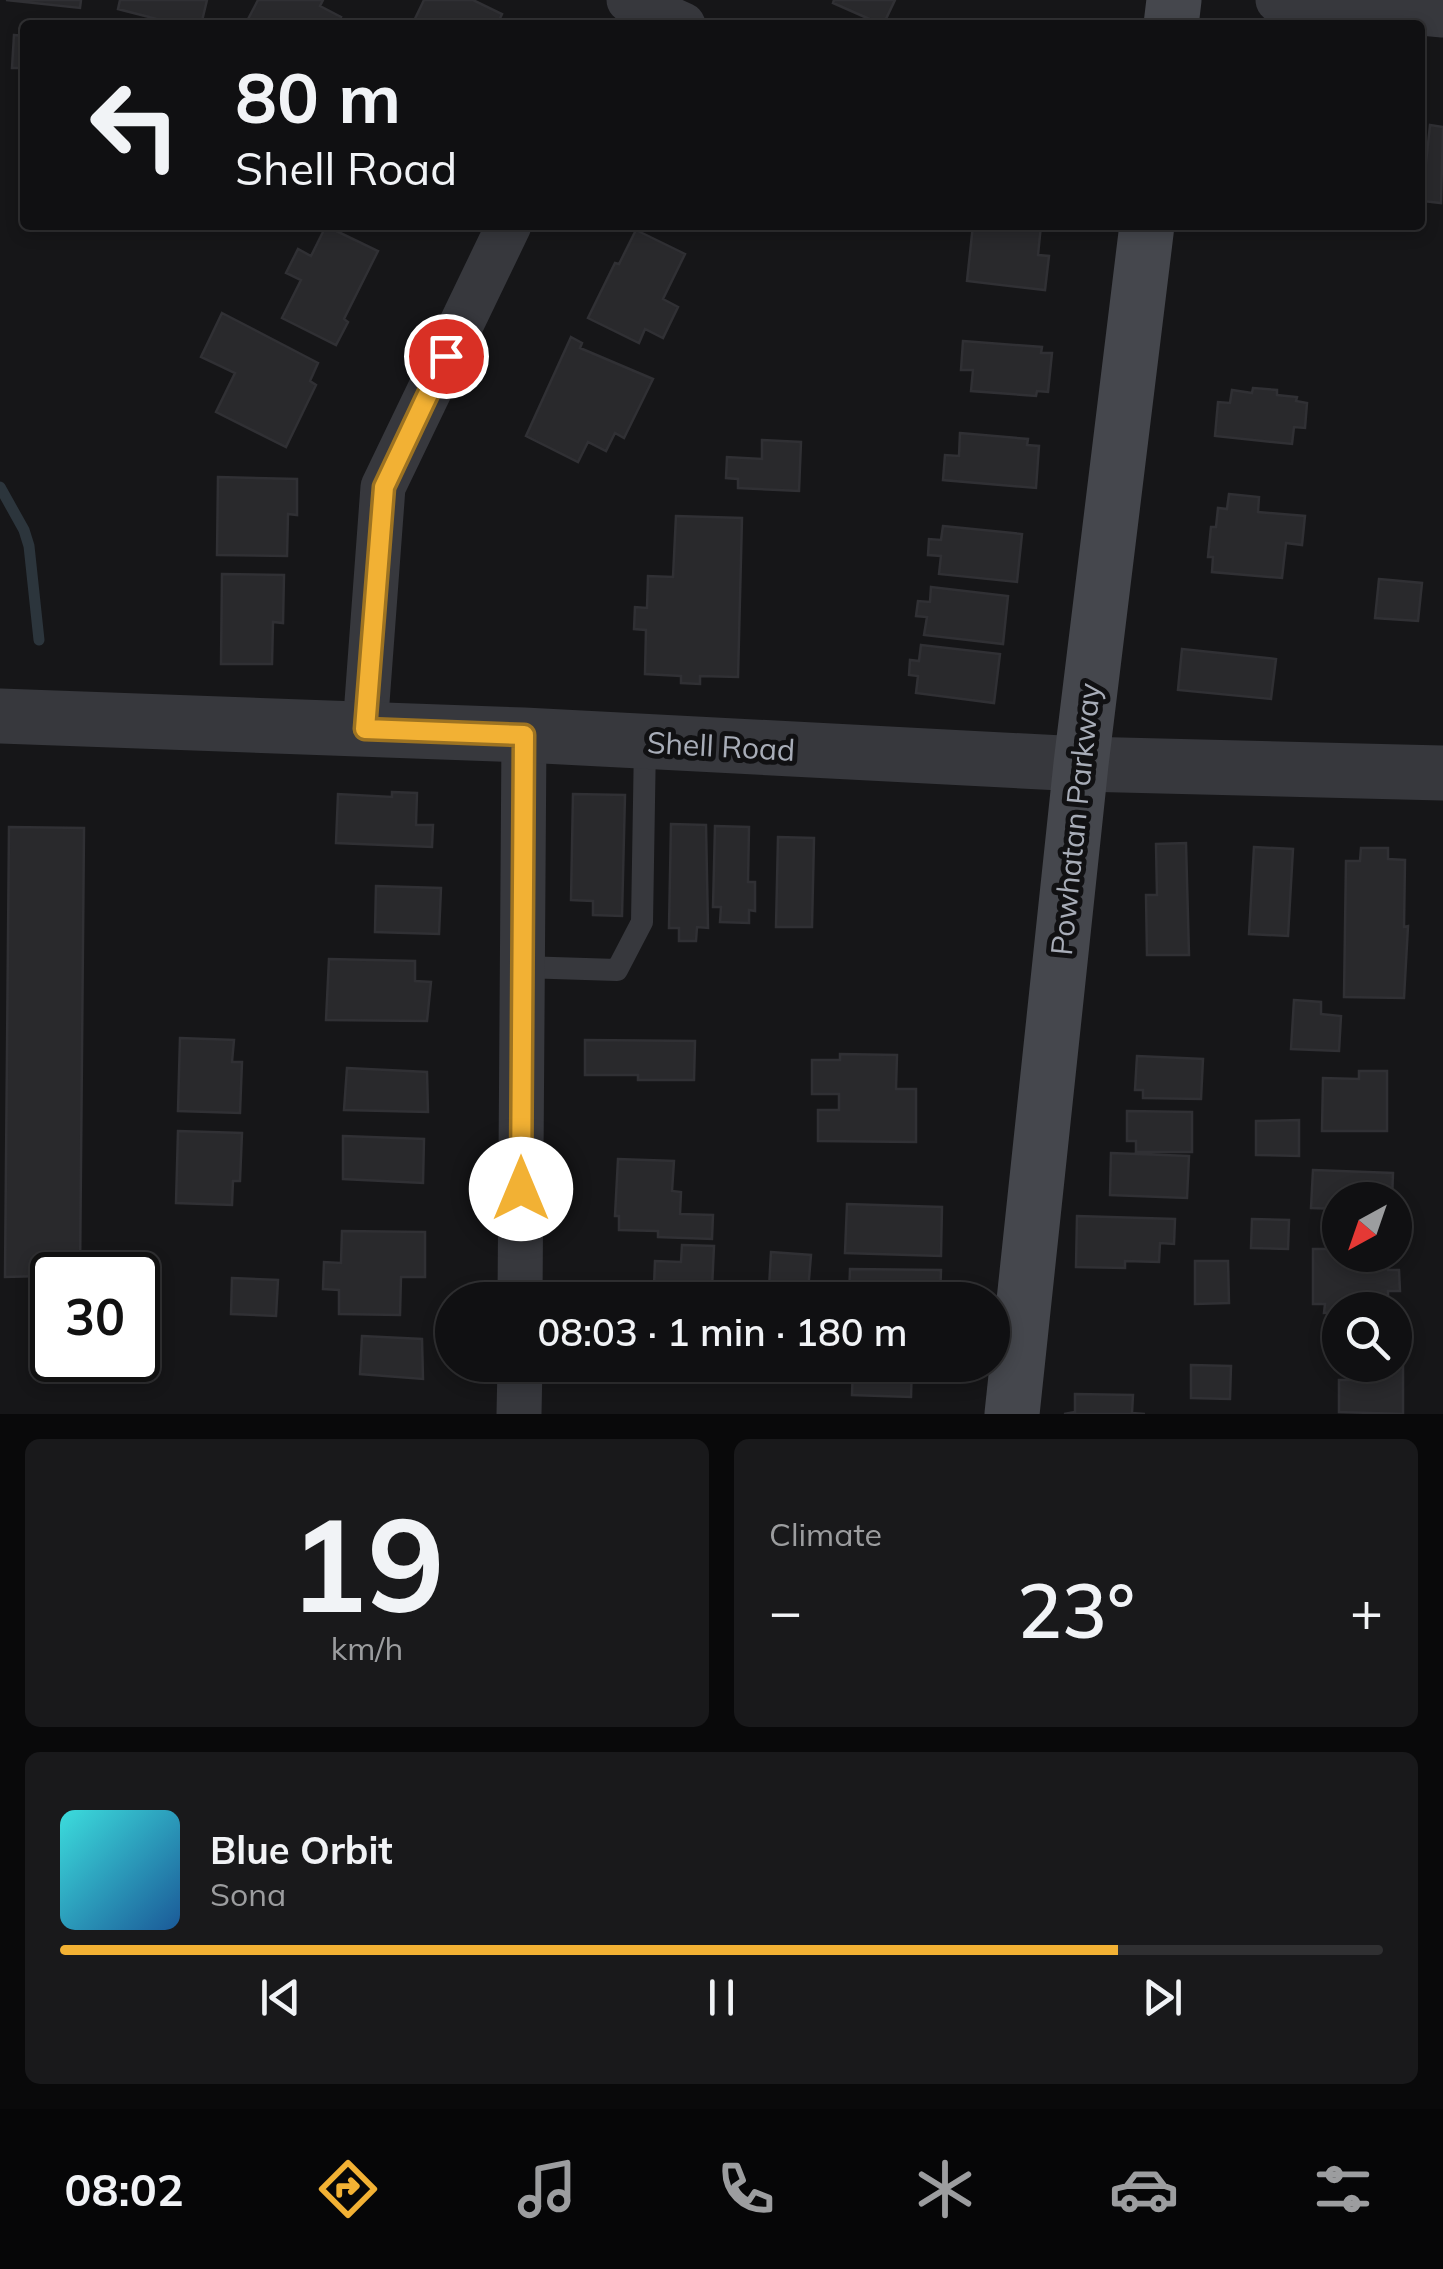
<!DOCTYPE html>
<meta charset="utf-8">
<style>
:root{--surface:#101012;--page:#19191b;--text:#f1f3f6;--muted:#9c9d9f;--line:#303032;--accent:#f2b134}
body{margin:0;font-family:Mulish,sans-serif;background:var(--page);color:var(--text);height:100vh;display:flex;flex-direction:column;font-size:38px;white-space:nowrap}
*{box-sizing:border-box;margin:0}
p{font-size:32px;color:var(--muted)}
.icon{flex:none;width:55px;height:55px;fill:none;stroke:currentColor;stroke-width:2;stroke-linecap:round;stroke-linejoin:round}
.map{position:relative;height:1414px;overflow:hidden}
.sheet{display:flex;flex-direction:column;gap:25px;padding:25px;background:#09090a;flex:1}
.sheet>*{flex:none}
.guide{position:absolute;left:20px;top:20px;width:1405px;height:210px;border-radius:10px;box-shadow:0 5px 15px #0003,0 0 0 2px var(--line);background:#101012;color:var(--text);overflow:hidden}
.needle{width:65px;rotate:220deg}
.fabs{position:absolute;left:1322px;top:1182px;display:grid;gap:20px}
.fabs a{display:grid;place-items:center;width:90px;height:90px;border-radius:50%;background:var(--surface);box-shadow:0 5px 15px #0003,0 0 0 2px var(--line);font-size:50px}
.speed{position:absolute;left:30px;top:1252px;display:flex;gap:20px;font-size:50px;font-weight:700;text-align:center}
.speed>*{display:grid;place-content:center;width:130px;height:130px;border-radius:50%;background:var(--surface);box-shadow:0 5px 15px #0003,0 0 0 2px var(--line);line-height:1}
.speed .limit{border:5px solid #111;border-radius:15px;background:#fff;color:#111}
.pin{position:absolute;display:grid;place-items:center;width:85px;height:85px;color:#fff;margin:-42px;border:5px solid #fff;border-radius:50%;box-shadow:0 2px 10px #0007}
.me{position:absolute;width:110px;margin:-55px;rotate:0deg;stroke-linejoin:round;filter:drop-shadow(0 0 8px #0008)}
.turn{display:flex;align-items:center;gap:35px;height:210px;padding:0 50px;font-size:45px}
.turn .icon{width:130px;height:130px;stroke-width:2.5}
.turn b{display:block;font-size:70px;line-height:85px}
.big{font-size:75px;font-weight:600;line-height:1.1}
.sheet .card{flex:1;display:flex;flex-direction:column;justify-content:center;gap:15px;min-width:0;padding:0 35px;border-radius:15px;background:var(--page)}
.sheet .dial{align-items:center;gap:0}
.dial b{font-size:130px;line-height:1}
.song{display:flex;align-items:center;gap:30px}
.cover{width:120px;height:120px;border-radius:15px;background:linear-gradient(135deg,hsl(180 70% 55%),hsl(210 70% 35%))}
.played{height:10px;border-radius:5px;background:linear-gradient(90deg,var(--accent) 80%,var(--line) 80%)}
.keys{display:flex;justify-content:space-around;direction:ltr}
.heat{display:flex;justify-content:space-between;align-items:center;font-size:55px;direction:ltr}
.sheet .tiles{flex:1;display:grid;gap:25px;grid-template-columns:1fr 1fr}
.card:last-child{grid-column:span 2}
.trip{position:absolute;left:435px;top:1282px;width:575px;height:100px;border-radius:50px;background:var(--surface);box-shadow:0 5px 15px #0003,0 0 0 2px var(--line);font-weight:600;line-height:100px;text-align:center}
.tab-bar{display:flex;height:160px;justify-content:space-around;align-items:center;background:#060607;color:var(--muted)}
.tab-bar .icon{width:70px;height:70px}
.tab-bar .active{color:var(--accent)}
.tab-bar b{font-size:45px;color:var(--text)}
.map>svg:first-child{display:block}
.lines{fill:none;stroke-linecap:round;stroke-linejoin:round}
.stream{stroke:#2c353c;stroke-width:11}
.building{fill:#29292c;stroke:#303034;stroke-width:2.5}
.service{stroke:#37383d;stroke-width:22}
.minor{stroke:#37383d;stroke-width:45}
.tertiary{stroke:#37383d;stroke-width:55}
.secondary{stroke:#45474d;stroke-width:55}
.route-casing{stroke:#9d7322;stroke-width:25}
.route{stroke:#f2b134;stroke-width:18}
.labels{text-anchor:middle;dominant-baseline:central;stroke-width:10;stroke-linejoin:round;paint-order:stroke}
.street-label{font-size:30px;fill:#a8adb8;stroke:#111113}
</style>
<div class="map">
<svg width="1443" height="1414" viewBox="0 0 1443 1414">
<rect width="100%" height="100%" fill="#161618"/>
<g class="lines">
<path class="stream" d="M 0,487 L 24,530 L 29,546 L 39,640"/>
</g>
<path class="building" d="M 6,0 L 81,0 L 80,8 Z
M 120,0 L 207,0 L 201,25 L 180,25 L 118,9 Z
M 258,0 L 323,0 L 320,6 L 341,17 L 337,25 L 245,25 Z
M 424,0 L 473,0 L 502,14 L 497,25 L 412,25 Z
M 834,0 L 895,0 L 883,25 L 833,3 Z
M 14,35 L 25,36 L 25,68 L 12,68 Z
M 1430,125 L 1443,127 L 1441,203 L 1422,201 Z
M 973,225 L 1041,225 L 1038,255 L 1049,256 L 1045,290 L 967,281 Z
M 326,226 L 378,251 L 344,319 L 348,322 L 336,345 L 282,318 L 301,280 L 286,273 L 298,249 L 311,256 Z
M 636,230 L 685,254 L 663,299 L 678,307 L 663,338 L 645,329 L 639,343 L 588,318 L 615,263 L 619,264 Z
M 222,313 L 318,363 L 310,381 L 316,385 L 286,447 L 216,412 L 235,373 L 201,357 Z
M 571,337 L 582,343 L 580,348 L 653,379 L 624,438 L 615,433 L 606,451 L 588,442 L 578,462 L 526,436 Z
M 963,341 L 1042,347 L 1041,353 L 1052,353 L 1048,392 L 1037,391 L 1036,396 L 971,391 L 973,370 L 961,370 Z
M 1253,388 L 1277,390 L 1277,395 L 1297,397 L 1296,401 L 1307,403 L 1305,428 L 1294,427 L 1292,444 L 1215,436 L 1218,402 L 1230,403 L 1232,390 L 1252,393 Z
M 960,433 L 1028,439 L 1027,445 L 1039,446 L 1036,488 L 943,480 L 945,455 L 959,456 Z
M 762,440 L 801,442 L 799,491 L 738,488 L 738,479 L 726,478 L 727,457 L 762,459 Z
M 218,477 L 297,479 L 297,515 L 288,514 L 287,556 L 217,555 Z
M 1229,494 L 1259,497 L 1258,512 L 1305,516 L 1302,545 L 1286,543 L 1282,578 L 1212,572 L 1213,557 L 1208,557 L 1211,527 L 1216,527 L 1218,508 L 1227,509 Z
M 676,516 L 742,518 L 738,677 L 700,676 L 700,684 L 681,683 L 681,676 L 645,674 L 646,630 L 634,629 L 635,607 L 647,608 L 648,576 L 673,577 Z
M 943,526 L 1022,534 L 1017,582 L 939,574 L 941,556 L 928,555 L 929,539 L 941,540 Z
M 222,574 L 284,575 L 283,623 L 273,622 L 272,664 L 221,664 Z
M 1379,579 L 1422,583 L 1418,621 L 1375,618 Z
M 931,587 L 1008,596 L 1003,644 L 924,635 L 927,617 L 916,616 L 918,601 L 930,602 Z
M 921,645 L 1000,654 L 994,703 L 916,693 L 918,676 L 909,675 L 910,660 L 919,661 Z
M 1182,649 L 1276,659 L 1271,699 L 1178,690 Z
M 392,792 L 417,793 L 416,825 L 433,825 L 432,847 L 336,843 L 338,794 L 392,797 Z
M 573,794 L 625,795 L 622,916 L 593,915 L 593,901 L 571,900 Z
M 671,824 L 706,825 L 708,928 L 697,927 L 696,941 L 679,941 L 679,928 L 669,928 Z
M 715,826 L 749,827 L 748,882 L 755,882 L 755,911 L 749,910 L 749,923 L 720,922 L 721,907 L 713,907 Z
M 9,827 L 84,828 L 80,1275 L 5,1277 Z
M 778,837 L 814,838 L 812,927 L 776,927 Z
M 1186,843 L 1189,955 L 1147,955 L 1146,895 L 1157,895 L 1156,844 Z
M 1254,847 L 1293,849 L 1288,936 L 1249,934 Z
M 1361,848 L 1388,848 L 1388,859 L 1405,860 L 1404,927 L 1408,926 L 1404,998 L 1344,997 L 1346,861 L 1360,861 Z
M 376,886 L 441,888 L 439,934 L 375,932 Z
M 329,959 L 415,961 L 415,981 L 431,982 L 427,1021 L 326,1020 Z
M 1294,1000 L 1321,1002 L 1321,1014 L 1341,1016 L 1339,1051 L 1291,1049 Z
M 180,1038 L 234,1040 L 232,1062 L 242,1062 L 240,1113 L 178,1111 Z
M 585,1040 L 695,1041 L 694,1080 L 638,1080 L 638,1075 L 585,1075 Z
M 840,1054 L 897,1055 L 896,1089 L 916,1089 L 916,1142 L 818,1141 L 818,1110 L 839,1110 L 839,1094 L 812,1094 L 812,1060 L 840,1060 Z
M 1137,1056 L 1203,1059 L 1201,1099 L 1143,1098 L 1143,1090 L 1135,1090 Z
M 347,1068 L 427,1072 L 428,1112 L 344,1110 Z
M 1359,1071 L 1387,1071 L 1387,1131 L 1322,1131 L 1323,1078 L 1359,1079 Z
M 1127,1111 L 1192,1112 L 1192,1152 L 1136,1152 L 1136,1141 L 1127,1141 Z
M 1299,1120 L 1299,1156 L 1256,1155 L 1256,1121 Z
M 178,1131 L 242,1133 L 240,1181 L 233,1181 L 232,1205 L 176,1203 Z
M 343,1136 L 424,1139 L 423,1183 L 343,1179 Z
M 1111,1153 L 1189,1156 L 1187,1198 L 1110,1195 Z
M 618,1159 L 674,1161 L 672,1191 L 681,1192 L 680,1214 L 713,1215 L 712,1239 L 658,1237 L 658,1231 L 619,1230 L 619,1216 L 615,1216 Z
M 1313,1170 L 1393,1173 L 1392,1200 L 1340,1200 L 1340,1209 L 1311,1208 Z
M 847,1204 L 942,1207 L 941,1256 L 845,1253 Z
M 1077,1216 L 1175,1219 L 1174,1244 L 1160,1243 L 1159,1262 L 1125,1261 L 1125,1268 L 1076,1267 Z
M 1252,1219 L 1289,1220 L 1288,1249 L 1251,1248 Z
M 342,1231 L 425,1232 L 425,1277 L 401,1277 L 400,1315 L 339,1314 L 339,1290 L 323,1289 L 324,1262 L 341,1263 Z
M 682,1245 L 714,1246 L 712,1288 L 654,1286 L 655,1261 L 681,1262 Z
M 1313,1249 L 1340,1249 L 1340,1255 L 1388,1255 L 1388,1270 L 1399,1270 L 1400,1291 L 1388,1291 L 1388,1310 L 1324,1313 L 1325,1304 L 1313,1304 Z
M 771,1252 L 811,1255 L 808,1291 L 769,1288 Z
M 1195,1261 L 1228,1261 L 1229,1303 L 1195,1304 Z
M 850,1269 L 941,1270 L 940,1300 L 849,1300 Z
M 232,1278 L 278,1280 L 276,1316 L 231,1314 Z
M 362,1336 L 422,1339 L 423,1379 L 360,1374 Z
M 1403,1363 L 1403,1414 L 1339,1412 L 1339,1380 L 1369,1380 L 1369,1365 Z
M 853,1365 L 912,1365 L 911,1397 L 852,1395 Z
M 1191,1365 L 1231,1366 L 1230,1399 L 1191,1398 Z
M 1075,1394 L 1133,1395 L 1132,1413 L 1145,1414 L 1064,1414 L 1075,1412 Z"/>
<g class="lines">
<path class="service" d="M 522,967 L 617,970 L 642,922 L 645,742"/>
<path class="minor" d="M 629,0 L 683,25
M 1278,0 L 1443,15
M 365,729 L 383,487 L 509,225
M 520,1300 L 524,735
M 519,1414 L 520,1365"/>
<path class="tertiary" d="M 0,716 L 524,735 L 1081,764 L 1443,773"/>
<path class="secondary" d="M 1171,25 L 1174,0
M 1012,1414 L 1081,764 L 1147,225"/>
</g>
<g class="lines">
<g class="route-casing">
<path id="route" d="M 446,356 L 384,487 L 365,729 L 524,735 L 521,1189"/>
</g>
<use href="#route" class="route"/>
</g>
<g class="labels">
<g class="street-label">
<text transform="translate(721 746) rotate(3)">Shell Road</text>
<text transform="translate(1075 819) rotate(-84)">Powhatan Parkway</text>
</g>
</g>
</svg>
<div class="fabs">
<a><svg class="needle" viewBox="-14 -14 28 28"><path d="M0-13l5 13h-10z" fill="#e53935"/><path d="M0 13l5-13h-10z" fill="#9c9d9f"/></svg></a>
<a><svg class="icon" aria-label="search" viewBox="0 0 24 24"><circle cx="10" cy="10" r="6"/><path d="M15 15l6 6"/></svg></a>
</div>
<div class="speed"><div class="limit">30</div></div>
<div class="pin" style="left:446px;top:356px;background:#d93025"><svg class="icon" aria-label="arrive" viewBox="0 0 24 24"><path d="M6 21V4h12l-3 4 3 4H6"/></svg></div>
<svg class="me" style="left:521px;top:1189px" viewBox="-20 -20 40 40"><circle r="19" fill="#fff"/><path d="M0-13L10 11 0 6-10 11z" fill="#f2b134"/></svg>
<div class="trip">08:03 · 1 min · 180 m</div>
<div class="guide">
<div class="turn"><svg class="icon" aria-label="left" viewBox="0 0 24 24"><path d="M17 20v-9H6M10 6l-5 5 5 5"/></svg><div><b>80 m</b>Shell Road</div></div>
</div>
</div>
<section class="sheet">
<div class="tiles">
<div class="card dial"><b>19</b><p>km/h</p></div>
<div class="card"><p>Climate</p>
<div class="heat"><a>−</a><b class="big">23°</b><a>+</a></div>
</div>
<div class="card">
<div class="song"><i class="cover"></i><div><b>Blue Orbit</b><p>Sona</p></div></div>
<div class="played"></div>
<div class="keys"><svg class="icon" aria-label="previous" viewBox="0 0 24 24"><path d="M18 5L8 12l10 7zM5 5v14"/></svg><svg class="icon" aria-label="pause" viewBox="0 0 24 24"><path d="M8 5v14M16 5v14"/></svg><svg class="icon" aria-label="next" viewBox="0 0 24 24"><path d="M6 5l10 7-10 7zM19 5v14"/></svg></div>
</div>
</div>
</section>
<nav class="tab-bar">
<b>08:02</b>
<svg class="icon active" aria-label="directions" viewBox="0 0 24 24"><path d="M12 3l9 9-9 9-9-9zM9 14v-3h6M13 9l2 2-2 2"/></svg>
<svg class="icon" aria-label="music" viewBox="0 0 24 24"><path d="M9 18V5l10-2v13"/><circle cx="6" cy="18" r="3"/><circle cx="16" cy="16" r="3"/></svg>
<svg class="icon" aria-label="phone" viewBox="0 0 24 24"><path d="M5 4h4l2 5-3 2q2 4 5 5l2-3 5 2v4C11 20 4 13 5 4z"/></svg>
<svg class="icon" aria-label="climate" viewBox="0 0 24 24"><path d="M12 3v18M4 7l16 10M4 17L20 7"/></svg>
<svg class="icon" aria-label="car" viewBox="0 0 24 24"><path d="M5 17H2v-5l4-1 3-4h7l3 4 3 1v5h-3M9 17h6M6 11h13"/><circle cx="7" cy="17" r="2"/><circle cx="17" cy="17" r="2"/></svg>
<svg class="icon" aria-label="filters" viewBox="0 0 24 24"><path d="M4 7h16M4 17h16"/><circle cx="9" cy="7" r="2"/><circle cx="15" cy="17" r="2"/></svg>
</nav>
